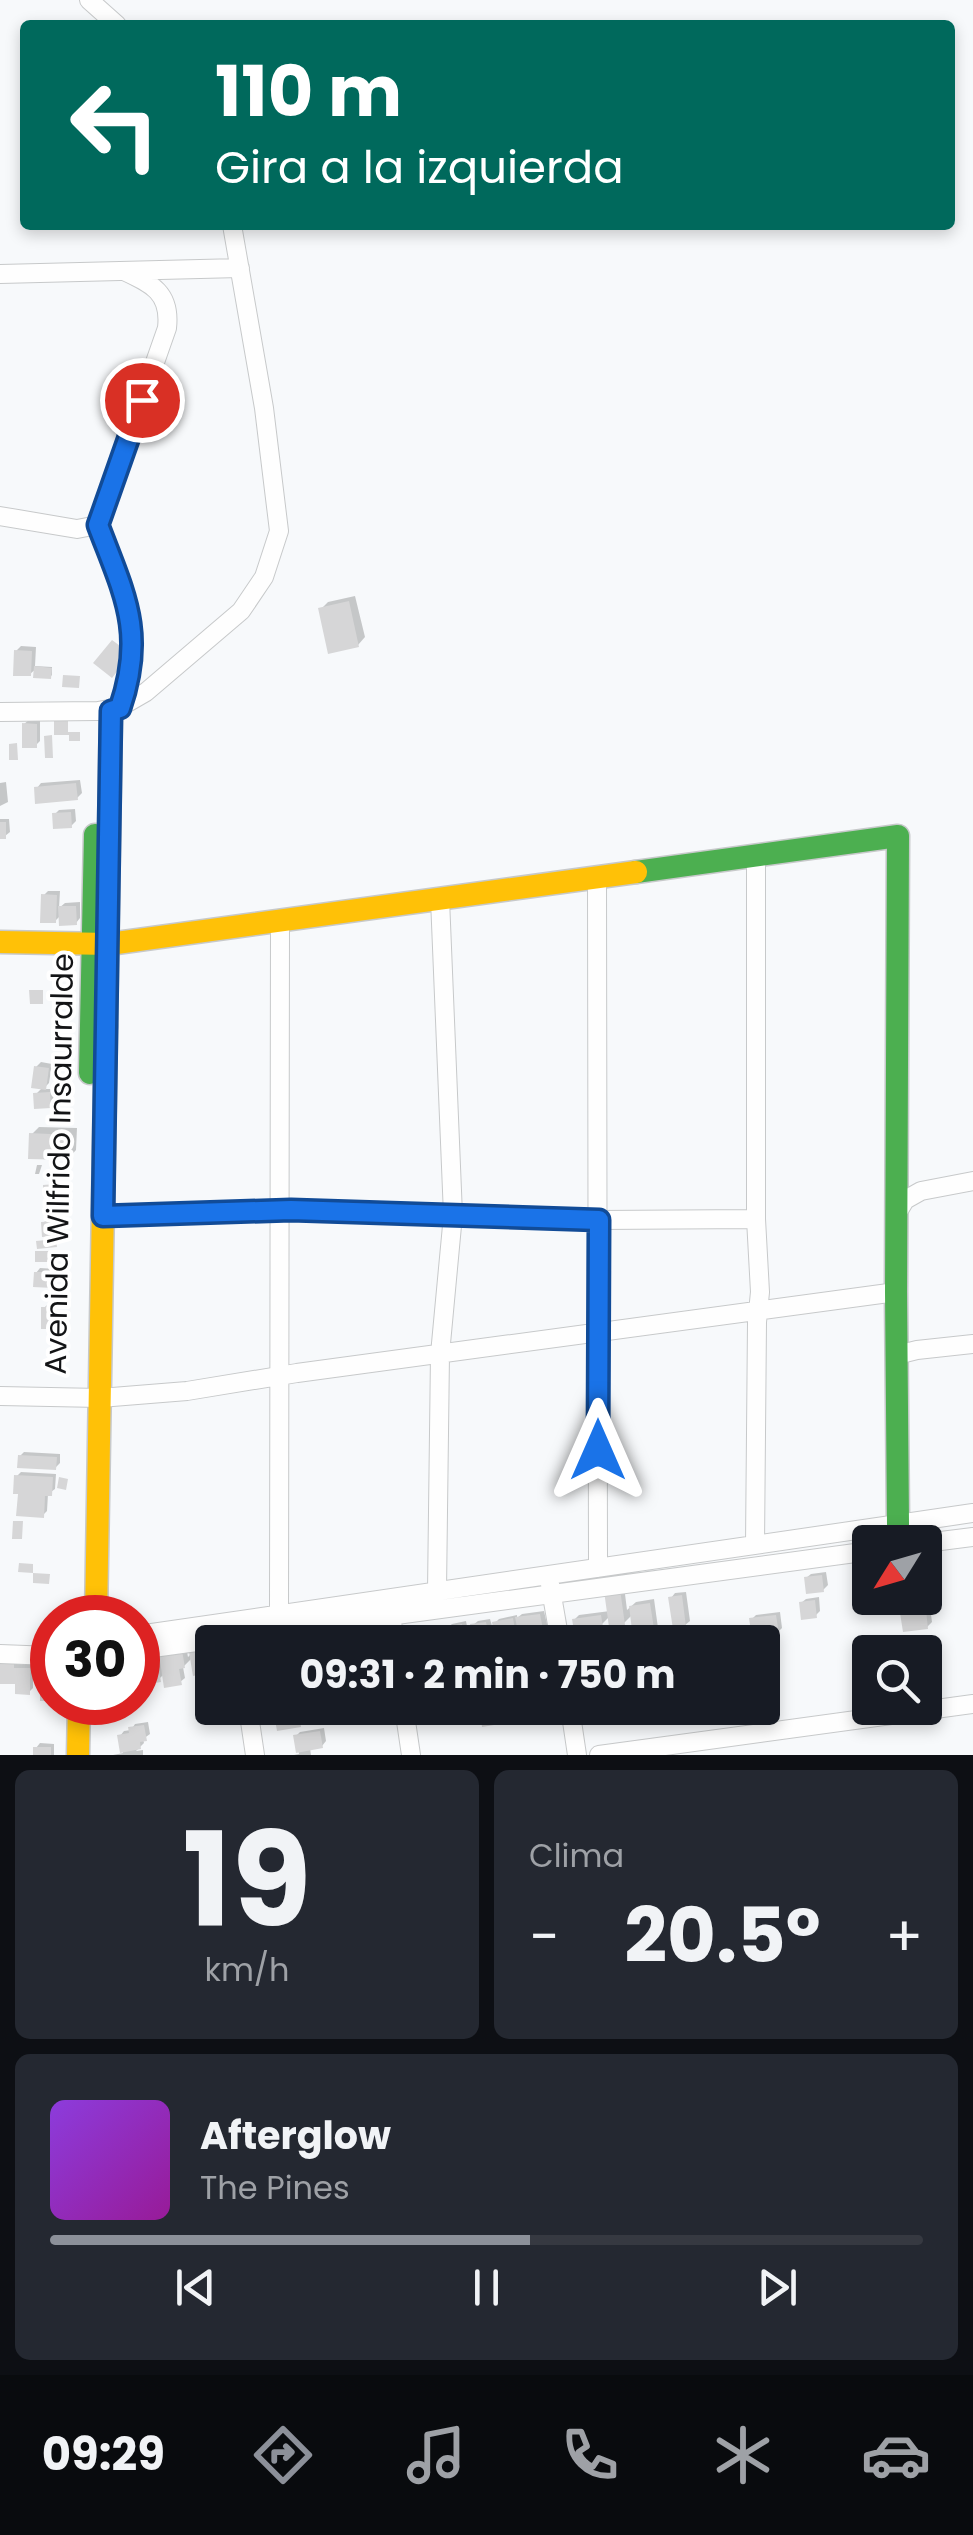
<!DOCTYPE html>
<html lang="es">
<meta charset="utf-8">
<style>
:root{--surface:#171b24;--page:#242831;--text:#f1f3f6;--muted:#9ea1a6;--line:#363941;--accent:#8c9099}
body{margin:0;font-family:Poppins,sans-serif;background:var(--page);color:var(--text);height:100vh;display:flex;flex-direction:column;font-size:38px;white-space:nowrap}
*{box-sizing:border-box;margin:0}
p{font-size:32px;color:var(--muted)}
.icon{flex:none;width:55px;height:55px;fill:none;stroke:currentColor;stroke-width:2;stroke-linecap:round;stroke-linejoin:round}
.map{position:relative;height:1755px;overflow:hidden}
.details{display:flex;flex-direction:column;gap:15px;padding:15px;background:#0d0f14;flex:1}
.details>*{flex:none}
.banner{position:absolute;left:20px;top:20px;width:935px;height:210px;border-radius:10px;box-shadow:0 5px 15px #0003;background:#00695c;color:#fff;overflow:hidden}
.needle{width:65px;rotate:233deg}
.fabs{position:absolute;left:852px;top:1525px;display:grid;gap:20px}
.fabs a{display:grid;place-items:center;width:90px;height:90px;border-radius:10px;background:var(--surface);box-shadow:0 5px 15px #0003;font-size:50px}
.speed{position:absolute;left:30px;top:1595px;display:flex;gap:20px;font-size:50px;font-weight:700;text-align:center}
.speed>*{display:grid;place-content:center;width:130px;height:130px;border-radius:50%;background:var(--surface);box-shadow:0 5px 15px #0003;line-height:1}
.speed .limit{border:15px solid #d22;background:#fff;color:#111}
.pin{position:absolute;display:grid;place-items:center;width:85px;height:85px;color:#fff;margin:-42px;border:5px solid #fff;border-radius:50%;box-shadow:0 2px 10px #0007}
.me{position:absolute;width:110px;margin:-55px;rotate:0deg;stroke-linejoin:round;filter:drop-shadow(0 0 8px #0008)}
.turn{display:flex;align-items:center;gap:35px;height:210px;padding:0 30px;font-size:45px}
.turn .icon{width:130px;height:130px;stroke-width:2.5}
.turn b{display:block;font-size:70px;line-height:85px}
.big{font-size:75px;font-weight:700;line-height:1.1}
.details .widget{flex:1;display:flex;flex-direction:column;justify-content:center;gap:15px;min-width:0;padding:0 35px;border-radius:15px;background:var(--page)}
.details .dial{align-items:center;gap:0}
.dial b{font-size:130px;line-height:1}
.song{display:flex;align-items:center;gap:30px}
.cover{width:120px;height:120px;border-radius:15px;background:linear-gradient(135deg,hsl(270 70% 55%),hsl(300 70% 35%))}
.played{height:10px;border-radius:5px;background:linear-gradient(90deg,var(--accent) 55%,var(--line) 55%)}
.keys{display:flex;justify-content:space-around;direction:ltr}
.heat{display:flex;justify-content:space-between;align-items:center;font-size:55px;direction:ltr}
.details .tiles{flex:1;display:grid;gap:15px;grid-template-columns:1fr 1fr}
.widget:last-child{grid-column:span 2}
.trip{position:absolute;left:195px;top:1625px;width:585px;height:100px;border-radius:10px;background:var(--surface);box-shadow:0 5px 15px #0003;font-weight:700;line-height:100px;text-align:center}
.menu{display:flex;height:160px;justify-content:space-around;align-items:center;background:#090b0e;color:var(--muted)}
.menu .icon{width:70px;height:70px}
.menu .current{color:var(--accent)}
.menu b{font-size:45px;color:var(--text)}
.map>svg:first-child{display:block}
.shadow{fill:#0003}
.building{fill:#d6d6d7}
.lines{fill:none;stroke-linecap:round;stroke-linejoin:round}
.street-casing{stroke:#c7c9ca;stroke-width:20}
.fast-casing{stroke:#c7c9ca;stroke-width:25}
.slow-casing{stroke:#c7c9ca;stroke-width:25}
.street{stroke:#fefefe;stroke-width:18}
.fast{stroke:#4caf50;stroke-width:22}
.slow{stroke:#ffc107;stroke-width:22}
.route-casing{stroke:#114b97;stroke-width:25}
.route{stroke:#1a73e8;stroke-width:18}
.labels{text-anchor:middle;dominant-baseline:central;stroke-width:8;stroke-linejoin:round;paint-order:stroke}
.street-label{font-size:30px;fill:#131416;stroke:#fff}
</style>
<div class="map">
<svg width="973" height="1755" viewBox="0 0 973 1755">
<rect width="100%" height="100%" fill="#f7f9fb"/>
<path class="shadow" d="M 355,596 L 365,637 L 358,645 L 321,609 L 328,602 Z
M 21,646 L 36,647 L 35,666 L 52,667 L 52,675 L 50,677 L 37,668 L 30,674 L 16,651 Z
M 29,720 L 40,720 L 40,741 L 36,745 L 24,724 Z
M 80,780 L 82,793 L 77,798 L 37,788 L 41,783 Z
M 6,782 L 8,802 L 0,806 L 0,783 Z
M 75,809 L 76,821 L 71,826 L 55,814 L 59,810 Z
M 0,819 L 9,819 L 10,832 L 5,836 L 0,837 Z
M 48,891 L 60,891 L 59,908 L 65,903 L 80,902 L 80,918 L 76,923 L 61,915 L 55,921 L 44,895 Z
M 41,1062 L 52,1064 L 49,1083 L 43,1089 L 53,1089 L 54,1101 L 50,1106 L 36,1094 L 43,1087 L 36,1067 Z
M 39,1127 L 77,1128 L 76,1150 L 69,1158 L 32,1134 Z
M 37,1165 L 42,1165 L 39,1174 L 35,1174 Z
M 65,1218 L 66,1228 L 62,1233 L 43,1223 L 48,1219 Z
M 40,1268 L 56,1269 L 56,1281 L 52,1285 L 36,1273 Z
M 48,1304 L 55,1304 L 55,1322 L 51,1327 L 44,1308 Z
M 24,1452 L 60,1454 L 60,1463 L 55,1468 L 20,1456 Z
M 21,1472 L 56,1474 L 55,1489 L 48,1494 L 47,1511 L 43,1515 L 20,1492 L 17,1476 Z
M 826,1572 L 828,1585 L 823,1590 L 806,1578 L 811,1574 Z
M 624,1586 L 627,1610 L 636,1602 L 654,1599 L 658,1628 L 654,1633 L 632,1615 L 624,1623 L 610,1616 L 602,1624 L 575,1619 L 579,1615 L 610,1611 Z
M 686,1592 L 690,1621 L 685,1625 L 671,1598 L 675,1593 Z
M 819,1597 L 820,1611 L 816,1615 L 801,1603 L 806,1599 Z
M 930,1607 L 932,1622 L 927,1627 L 903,1614 L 908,1610 Z
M 544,1611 L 549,1633 L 544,1638 L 522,1640 L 522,1642 L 498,1642 L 497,1636 L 491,1642 L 476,1642 L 473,1625 L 478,1621 L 490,1619 L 492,1626 L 499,1619 L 517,1615 L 517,1618 L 522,1614 Z
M 780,1612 L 782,1628 L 778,1632 L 752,1619 L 756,1615 Z
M 466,1621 L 470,1642 L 450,1642 L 447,1628 L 452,1624 Z
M 674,1632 L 676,1642 L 656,1642 L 655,1638 L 660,1634 Z
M 387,1633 L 389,1642 L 365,1642 L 370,1636 Z
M 357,1636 L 358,1642 L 344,1642 L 348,1637 Z
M 443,1636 L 444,1642 L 426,1642 L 430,1638 Z
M 212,1644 L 212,1688 L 203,1689 L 192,1658 L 183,1667 L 185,1678 L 180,1682 L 164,1674 L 159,1679 L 141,1662 L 146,1658 L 186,1647 L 188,1657 L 199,1646 Z
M 17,1654 L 17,1664 L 33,1665 L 33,1688 L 29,1692 L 18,1682 L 0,1681 Z
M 278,1708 L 302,1708 L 304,1720 L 300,1725 L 276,1709 Z
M 480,1708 L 495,1708 L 497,1718 L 493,1723 L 478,1710 Z
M 148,1722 L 150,1734 L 143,1739 L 144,1743 L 136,1751 L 143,1750 L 143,1755 L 113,1755 L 123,1753 L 120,1736 L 124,1731 L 131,1730 L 135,1724 Z
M 324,1728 L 326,1741 L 322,1746 L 310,1748 L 311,1755 L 294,1755 L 299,1754 L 296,1736 L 300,1732 Z
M 40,1743 L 54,1744 L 54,1755 L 36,1755 L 36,1748 Z"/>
<path class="building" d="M 349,601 L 359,647 L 328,654 L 318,608 Z
M 112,640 L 131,654 L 112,678 L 93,663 Z
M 14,650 L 32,651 L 31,676 L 13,676 Z
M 34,666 L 52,668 L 51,679 L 33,678 Z
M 63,675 L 80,676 L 79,688 L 62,687 Z
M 54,719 L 68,719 L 68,732 L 80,732 L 80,741 L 69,741 L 69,735 L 54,735 Z
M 22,723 L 37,724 L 37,748 L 22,748 Z
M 52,735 L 53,758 L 45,758 L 44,736 Z
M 17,743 L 18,760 L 9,760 L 9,744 Z
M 76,783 L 78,800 L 35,804 L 34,787 Z
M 71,812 L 72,828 L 53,829 L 52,813 Z
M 0,822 L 6,822 L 6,839 L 0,839 Z
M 41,894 L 57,895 L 56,923 L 40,923 Z
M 58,906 L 76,906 L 77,925 L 59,926 Z
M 29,990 L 43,990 L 43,1004 L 30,1004 Z
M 34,1066 L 49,1068 L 46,1090 L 31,1088 Z
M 50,1092 L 51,1108 L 34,1109 L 33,1093 Z
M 29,1133 L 71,1135 L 70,1160 L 28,1159 Z
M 56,1184 L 56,1195 L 43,1195 L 43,1185 Z
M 62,1221 L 63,1235 L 42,1237 L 41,1222 Z
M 56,1239 L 57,1247 L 37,1249 L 36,1241 Z
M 35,1251 L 51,1251 L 51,1262 L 35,1262 Z
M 34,1272 L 53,1272 L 53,1288 L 33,1287 Z
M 41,1307 L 52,1307 L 52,1329 L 41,1329 Z
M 55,1361 L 64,1361 L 65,1374 L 55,1374 Z
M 18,1455 L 57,1457 L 56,1470 L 17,1468 Z
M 14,1475 L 53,1477 L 52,1496 L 45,1496 L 44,1518 L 16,1516 L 18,1494 L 13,1494 Z
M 59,1477 L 68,1479 L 66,1490 L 57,1488 Z
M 13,1521 L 23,1521 L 22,1539 L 12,1539 Z
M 19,1563 L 33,1564 L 33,1573 L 18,1572 Z
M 33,1573 L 50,1574 L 49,1584 L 33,1583 Z
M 822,1575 L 824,1592 L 806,1594 L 804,1577 Z
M 620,1589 L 625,1625 L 609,1627 L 604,1591 Z
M 682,1595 L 686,1627 L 673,1629 L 668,1597 Z
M 815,1600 L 817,1618 L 801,1620 L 799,1602 Z
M 650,1603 L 655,1635 L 633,1638 L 629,1606 Z
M 926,1610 L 928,1629 L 903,1632 L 900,1613 Z
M 540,1614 L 545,1640 L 531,1642 L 527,1624 L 529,1641 L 520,1642 L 515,1617 Z
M 601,1615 L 603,1627 L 574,1631 L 572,1619 Z
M 776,1615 L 779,1634 L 752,1638 L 749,1618 Z
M 513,1618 L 517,1642 L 495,1642 L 492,1622 Z
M 486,1622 L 490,1642 L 474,1642 L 470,1624 Z
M 462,1624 L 465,1642 L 447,1642 L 445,1627 Z
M 670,1635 L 672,1642 L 654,1642 L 653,1637 Z
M 383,1636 L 384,1642 L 363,1642 L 362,1639 Z
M 212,1649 L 212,1690 L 201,1692 L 198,1675 L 193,1676 L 189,1652 Z
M 182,1650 L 185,1668 L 179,1669 L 182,1685 L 164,1688 L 159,1654 Z
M 0,1657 L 14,1657 L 14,1668 L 30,1668 L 30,1695 L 15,1694 L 15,1684 L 0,1684 Z
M 157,1658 L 161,1682 L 142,1685 L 138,1661 Z
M 40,1672 L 52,1673 L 52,1701 L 40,1701 Z
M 273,1708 L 298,1708 L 301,1727 L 277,1731 Z
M 346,1708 L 375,1708 L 376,1710 L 348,1714 Z
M 479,1708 L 491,1708 L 494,1725 L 482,1727 L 481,1719 L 477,1720 L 475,1709 Z
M 144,1725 L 147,1741 L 140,1742 L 141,1749 L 120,1753 L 117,1735 L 129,1733 L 128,1727 Z
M 320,1731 L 323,1748 L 296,1753 L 293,1735 Z
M 33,1747 L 51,1747 L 51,1755 L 33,1755 Z"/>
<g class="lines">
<g class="street-casing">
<path id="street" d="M 89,0 L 117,25
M 0,274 L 240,268
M 0,516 L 77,529 L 98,525
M 120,707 C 145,634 124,593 98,525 L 167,328 C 171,293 152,284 124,271
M 0,712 L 98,711 L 120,707 L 146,692 L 241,611 L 264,577 L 279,531 L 264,408 L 232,225
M 597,878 L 598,1568
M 896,1215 L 905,1200 L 921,1191 L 973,1181
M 103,1216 L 291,1209 L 599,1220 L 756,1219
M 897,1355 L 917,1350 L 973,1344
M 0,1396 L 100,1398 L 187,1391 L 297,1373 L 896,1292
M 925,1543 L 973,1537
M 755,1545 L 757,1322 L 760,1292 L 756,1219 L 756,856
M 550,1584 L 560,1642
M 437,1591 L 440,1354 L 453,1215 L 440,899
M 279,1614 L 280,921
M 391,1615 L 395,1642
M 138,1635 L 973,1513
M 138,1650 L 870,1551
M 0,1654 L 52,1656
M 248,1708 L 255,1755
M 404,1708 L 411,1755
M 570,1708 L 577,1755
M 599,1755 L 973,1704"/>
</g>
<g class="fast-casing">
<path id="fast" d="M 636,872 L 898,836 L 896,1292 L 898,1524
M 106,1026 L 111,711
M 90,1073 L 95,835"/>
</g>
<g class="slow-casing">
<path id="slow" d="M 0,942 L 109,944 L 636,872
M 96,1618 L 106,1026
M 78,1755 L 79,1702"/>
</g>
<use href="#street" class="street"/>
<use href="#fast" class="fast"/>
<use href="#slow" class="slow"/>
</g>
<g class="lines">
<g class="route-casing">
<path id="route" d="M 142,400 L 98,525 C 124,594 146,632 120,708 L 111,711 L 103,1216 L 291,1210 L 599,1220 L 598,1450"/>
</g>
<use href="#route" class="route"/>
</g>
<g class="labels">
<g class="street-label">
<text transform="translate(59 1164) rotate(-89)">Avenida Wilfrido Insaurralde</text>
</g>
</g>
</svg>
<div class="fabs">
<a><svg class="needle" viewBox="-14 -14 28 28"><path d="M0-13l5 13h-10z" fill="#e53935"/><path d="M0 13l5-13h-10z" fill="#9ea1a6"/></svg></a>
<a><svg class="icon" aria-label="search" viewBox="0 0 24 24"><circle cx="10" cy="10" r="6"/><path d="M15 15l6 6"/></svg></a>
</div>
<div class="speed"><div class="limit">30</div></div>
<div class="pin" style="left:142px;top:400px;background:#d93025"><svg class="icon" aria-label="arrive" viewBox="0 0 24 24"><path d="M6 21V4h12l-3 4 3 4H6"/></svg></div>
<svg class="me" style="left:598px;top:1450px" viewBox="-20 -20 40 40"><path d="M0-17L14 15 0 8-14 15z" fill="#1a73e8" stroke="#fff" stroke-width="4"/></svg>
<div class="trip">09:31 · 2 min · 750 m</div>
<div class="banner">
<div class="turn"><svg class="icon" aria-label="left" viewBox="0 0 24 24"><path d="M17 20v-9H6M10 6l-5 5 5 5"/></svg><div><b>110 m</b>Gira a la izquierda</div></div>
</div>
</div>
<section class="details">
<div class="tiles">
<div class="widget dial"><b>19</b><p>km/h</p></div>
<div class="widget"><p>Clima</p>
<div class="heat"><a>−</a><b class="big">20.5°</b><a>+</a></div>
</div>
<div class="widget">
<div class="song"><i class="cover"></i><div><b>Afterglow</b><p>The Pines</p></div></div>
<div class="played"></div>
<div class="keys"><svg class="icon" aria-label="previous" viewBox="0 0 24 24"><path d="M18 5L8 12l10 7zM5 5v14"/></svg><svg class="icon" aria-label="pause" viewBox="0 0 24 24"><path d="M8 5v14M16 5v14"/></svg><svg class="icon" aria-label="next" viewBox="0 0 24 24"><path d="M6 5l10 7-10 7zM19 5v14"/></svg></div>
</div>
</div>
</section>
<nav class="menu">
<b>09:29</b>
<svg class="icon current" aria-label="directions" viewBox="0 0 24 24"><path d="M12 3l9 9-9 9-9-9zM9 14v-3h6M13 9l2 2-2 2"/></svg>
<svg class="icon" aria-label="music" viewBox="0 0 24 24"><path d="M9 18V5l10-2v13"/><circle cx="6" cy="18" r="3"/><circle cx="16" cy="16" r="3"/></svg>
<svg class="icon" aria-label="phone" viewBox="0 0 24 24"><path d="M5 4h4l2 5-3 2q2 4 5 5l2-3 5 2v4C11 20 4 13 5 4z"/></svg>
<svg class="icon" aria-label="climate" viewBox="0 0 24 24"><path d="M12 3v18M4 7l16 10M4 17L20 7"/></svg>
<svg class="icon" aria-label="car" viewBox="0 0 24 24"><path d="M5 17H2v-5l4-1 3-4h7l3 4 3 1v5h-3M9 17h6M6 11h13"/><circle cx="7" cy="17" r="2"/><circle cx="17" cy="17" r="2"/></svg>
</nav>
